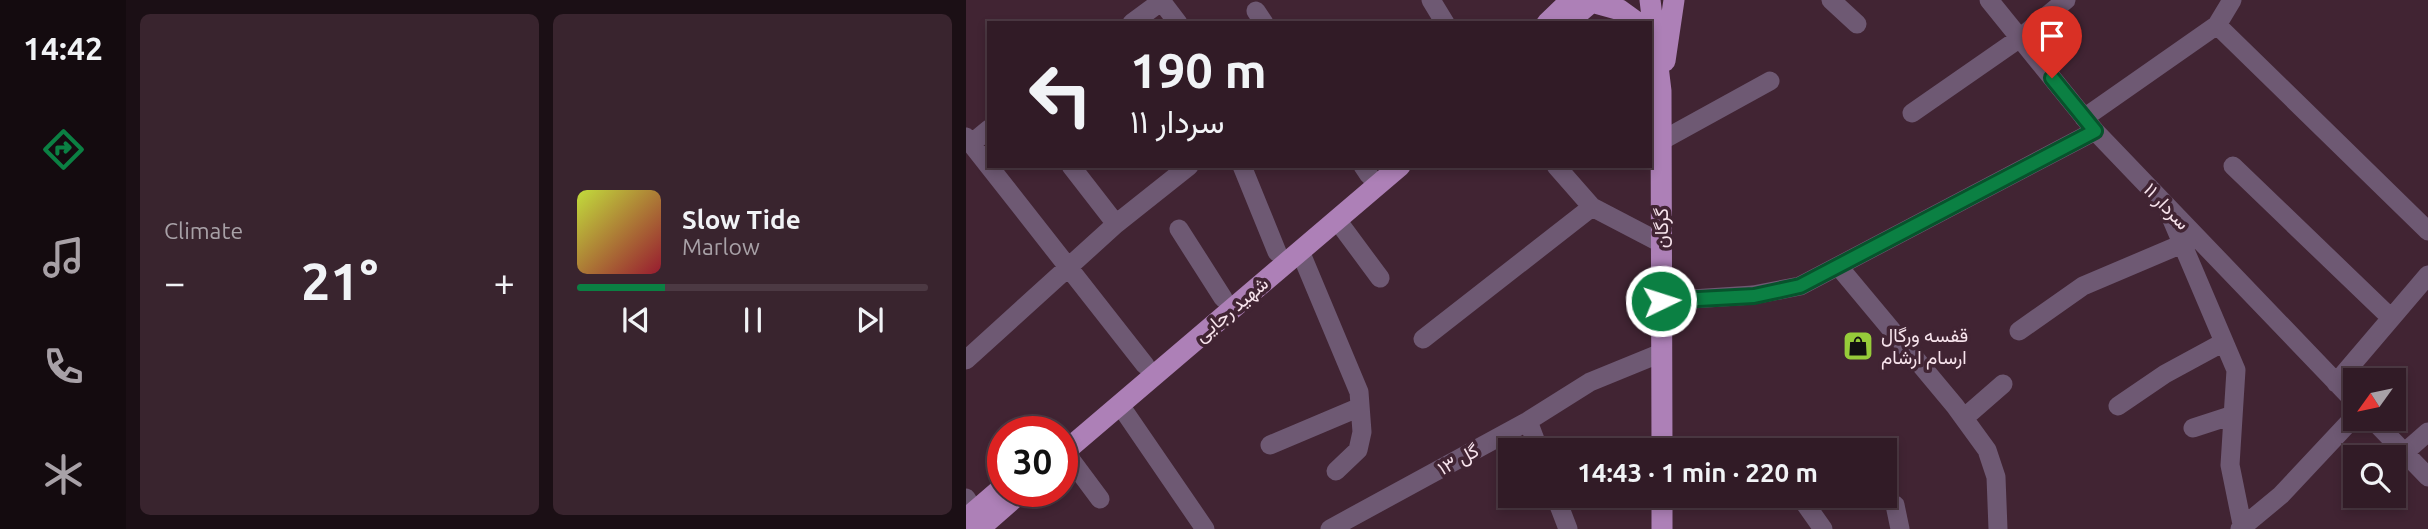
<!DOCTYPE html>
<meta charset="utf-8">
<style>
:root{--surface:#311b26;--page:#39242e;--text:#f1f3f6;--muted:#a8a1a7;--line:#4c3943;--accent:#0b8043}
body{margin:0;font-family:Ubuntu,Vazirmatn,sans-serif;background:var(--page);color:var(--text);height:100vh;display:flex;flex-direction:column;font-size:26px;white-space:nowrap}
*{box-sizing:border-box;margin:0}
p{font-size:23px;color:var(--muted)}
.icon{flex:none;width:38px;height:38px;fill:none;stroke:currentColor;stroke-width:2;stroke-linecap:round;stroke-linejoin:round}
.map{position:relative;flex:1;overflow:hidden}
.drawer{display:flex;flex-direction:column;gap:14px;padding:14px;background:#1b0f15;width:840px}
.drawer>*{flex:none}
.top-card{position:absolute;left:21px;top:21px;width:665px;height:147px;border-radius:0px;box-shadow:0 4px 10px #0003,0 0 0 2px var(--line);background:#311b26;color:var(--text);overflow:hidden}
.needle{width:46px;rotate:237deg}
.tools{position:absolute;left:1377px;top:368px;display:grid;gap:14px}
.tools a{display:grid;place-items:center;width:63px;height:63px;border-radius:0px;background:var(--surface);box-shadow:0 4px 10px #0003,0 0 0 2px var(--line);font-size:35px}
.speed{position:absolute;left:21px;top:416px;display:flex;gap:14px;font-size:35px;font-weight:700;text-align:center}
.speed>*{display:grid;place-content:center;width:91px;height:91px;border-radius:50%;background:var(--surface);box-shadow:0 4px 10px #0003,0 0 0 2px var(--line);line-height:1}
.speed .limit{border:10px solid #d22;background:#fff;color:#111}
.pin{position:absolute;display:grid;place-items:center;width:60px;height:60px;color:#fff;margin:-72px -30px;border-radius:50% 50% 50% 0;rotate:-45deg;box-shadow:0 0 7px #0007}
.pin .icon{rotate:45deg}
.me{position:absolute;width:77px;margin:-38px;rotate:86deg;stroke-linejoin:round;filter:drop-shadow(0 0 5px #0008)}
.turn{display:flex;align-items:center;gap:24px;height:147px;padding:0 28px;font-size:32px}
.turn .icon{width:91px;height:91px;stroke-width:2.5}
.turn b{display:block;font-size:49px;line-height:60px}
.big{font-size:52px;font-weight:700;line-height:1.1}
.drawer .widget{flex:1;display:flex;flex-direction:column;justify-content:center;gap:10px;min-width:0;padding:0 24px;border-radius:10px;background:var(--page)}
.song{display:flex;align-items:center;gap:21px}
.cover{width:84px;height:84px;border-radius:10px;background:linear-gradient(135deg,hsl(70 70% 55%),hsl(350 70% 35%))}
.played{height:7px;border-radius:4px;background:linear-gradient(90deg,var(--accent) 25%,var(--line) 25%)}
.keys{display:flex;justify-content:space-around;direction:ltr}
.heat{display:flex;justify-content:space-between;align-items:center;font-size:38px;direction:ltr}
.drawer .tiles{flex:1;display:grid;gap:14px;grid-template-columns:repeat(2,1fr)}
.trip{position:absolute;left:532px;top:438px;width:399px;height:70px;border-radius:0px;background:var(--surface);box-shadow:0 4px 10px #0003,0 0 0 2px var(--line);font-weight:700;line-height:70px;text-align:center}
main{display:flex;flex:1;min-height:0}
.tab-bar{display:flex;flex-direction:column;width:126px;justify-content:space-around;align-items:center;background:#140b0f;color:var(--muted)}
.tab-bar .icon{width:49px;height:49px}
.tab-bar .active{color:var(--accent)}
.tab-bar b{font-size:32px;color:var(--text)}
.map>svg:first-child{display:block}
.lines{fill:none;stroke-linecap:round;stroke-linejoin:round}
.minor{stroke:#6e5973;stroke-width:19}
.major{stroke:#ad80b7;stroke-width:21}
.route-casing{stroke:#07532c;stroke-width:18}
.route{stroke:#0b8043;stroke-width:12}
.labels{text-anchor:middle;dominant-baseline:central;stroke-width:7;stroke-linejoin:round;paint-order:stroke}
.street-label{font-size:19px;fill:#f7e3ec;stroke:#412433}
.poi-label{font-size:19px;fill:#f7e3ec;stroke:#412433;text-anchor:start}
</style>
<main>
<nav class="tab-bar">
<b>14:42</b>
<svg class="icon active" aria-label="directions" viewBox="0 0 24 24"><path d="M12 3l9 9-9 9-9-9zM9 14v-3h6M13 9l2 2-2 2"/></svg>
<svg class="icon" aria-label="music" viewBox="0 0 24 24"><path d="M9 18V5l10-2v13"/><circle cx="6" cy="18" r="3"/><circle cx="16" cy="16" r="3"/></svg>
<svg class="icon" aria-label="phone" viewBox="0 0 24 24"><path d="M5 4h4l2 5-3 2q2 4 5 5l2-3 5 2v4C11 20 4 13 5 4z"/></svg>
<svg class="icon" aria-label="climate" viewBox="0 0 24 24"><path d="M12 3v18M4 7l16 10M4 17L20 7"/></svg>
</nav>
<section class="drawer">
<div class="tiles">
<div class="widget"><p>Climate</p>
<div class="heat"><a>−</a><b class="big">21°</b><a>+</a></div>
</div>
<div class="widget">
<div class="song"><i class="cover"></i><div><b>Slow Tide</b><p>Marlow</p></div></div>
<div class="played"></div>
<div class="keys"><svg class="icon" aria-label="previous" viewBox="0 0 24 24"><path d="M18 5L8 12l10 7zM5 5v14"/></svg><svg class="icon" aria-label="pause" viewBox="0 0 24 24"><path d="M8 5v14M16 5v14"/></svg><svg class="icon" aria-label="next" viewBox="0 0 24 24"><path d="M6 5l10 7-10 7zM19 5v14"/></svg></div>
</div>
</div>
</section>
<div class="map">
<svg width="1462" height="529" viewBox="0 0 1462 529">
<rect width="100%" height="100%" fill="#412433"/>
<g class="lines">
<path class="minor" d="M 465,0 L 479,23
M 865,0 L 891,24
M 1023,0 L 1129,131 L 1390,403
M 196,2 L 212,23
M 290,11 L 298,23
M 166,23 L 197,0
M 1251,25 L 1462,231
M 946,113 L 1054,38 L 1100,0
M 1118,118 L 1251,25 L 1266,0
M 0,137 L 179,365
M 695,141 L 804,81
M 5,144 L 23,129
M 105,166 L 150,224
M 276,166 L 311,252
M 397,166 L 403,175
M 590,166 L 626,207 L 695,243
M 1267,166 L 1425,318
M 1204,215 L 1270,370 L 1264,465 L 1277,529
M 371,220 L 414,278
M 213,229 L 257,298
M 334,251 L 393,392 L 396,432 L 392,450 L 370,471
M 873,267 L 989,406 L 1021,450 L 1030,477 L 1032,529
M 695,301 L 787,295 L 834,286 L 1129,131
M 1053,331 L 1117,286 L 1216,244
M 457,339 L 626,207
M 0,360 L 150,224 L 223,166
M 1370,383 L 1462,275
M 154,405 L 239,529
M 1152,406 L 1199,374 L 1258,342
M 998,418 L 1037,384
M 1405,418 L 1462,477
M 562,421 L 573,450
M 1227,428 L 1267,415
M 304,445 L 394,407
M 99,452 L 134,499
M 1438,453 L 1462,432
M 589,495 L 602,529
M 833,495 L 857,529
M 0,498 L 8,511
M 929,505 L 934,529
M 841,506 L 862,495
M 364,529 L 562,421 L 624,382 L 695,353
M 1274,529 L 1315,495 L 1390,415"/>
<path class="major" d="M 684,0 L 695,91 L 696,450
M 625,2 L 654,10 L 672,23
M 581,23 L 605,0
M 601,23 L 628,0
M 699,61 L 708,0
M 96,454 L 434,166
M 696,495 L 696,529
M 0,519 L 37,487
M 13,529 L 55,492"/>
</g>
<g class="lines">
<g class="route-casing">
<path id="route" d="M 695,301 L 788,296 L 834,286 L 1129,131 L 1086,78"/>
</g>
<use href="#route" class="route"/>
</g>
<defs>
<g id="shop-square" transform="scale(1.575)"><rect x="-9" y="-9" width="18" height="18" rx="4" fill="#96cc3a" stroke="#412433"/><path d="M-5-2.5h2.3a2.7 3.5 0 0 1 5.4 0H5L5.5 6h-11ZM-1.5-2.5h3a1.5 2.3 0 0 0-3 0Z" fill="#111"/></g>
</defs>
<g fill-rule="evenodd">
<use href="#shop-square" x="892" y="346"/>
</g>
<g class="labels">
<g class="street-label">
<text transform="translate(1201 206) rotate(46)">سردار ۱۱</text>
<text transform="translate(695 228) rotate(-90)">گرگان</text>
<text transform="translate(265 309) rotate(-40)">شهید رجایی</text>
<text transform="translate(492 459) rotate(-29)">گل ۱۳</text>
</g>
<g class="poi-label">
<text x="915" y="335">قفسه ورگال<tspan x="915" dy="22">ارسام ارشام</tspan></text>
</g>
</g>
</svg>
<div class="tools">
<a><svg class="needle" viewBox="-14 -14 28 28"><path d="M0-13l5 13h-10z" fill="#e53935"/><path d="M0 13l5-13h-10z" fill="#a8a1a7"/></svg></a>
<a><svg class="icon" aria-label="search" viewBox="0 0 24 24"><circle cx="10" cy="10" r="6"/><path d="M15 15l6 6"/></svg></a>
</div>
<div class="speed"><div class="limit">30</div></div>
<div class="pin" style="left:1086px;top:78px;background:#d93025"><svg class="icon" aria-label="arrive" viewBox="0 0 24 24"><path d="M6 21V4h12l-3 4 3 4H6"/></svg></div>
<svg class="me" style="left:695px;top:301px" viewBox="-20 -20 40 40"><circle r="17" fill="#0b8043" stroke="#fff" stroke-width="3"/><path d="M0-11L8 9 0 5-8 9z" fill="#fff"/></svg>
<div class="trip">14:43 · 1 min · 220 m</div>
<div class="top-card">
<div class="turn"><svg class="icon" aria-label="left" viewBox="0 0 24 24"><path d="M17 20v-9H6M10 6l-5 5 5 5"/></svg><div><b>190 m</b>سردار ۱۱</div></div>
</div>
</div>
</main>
